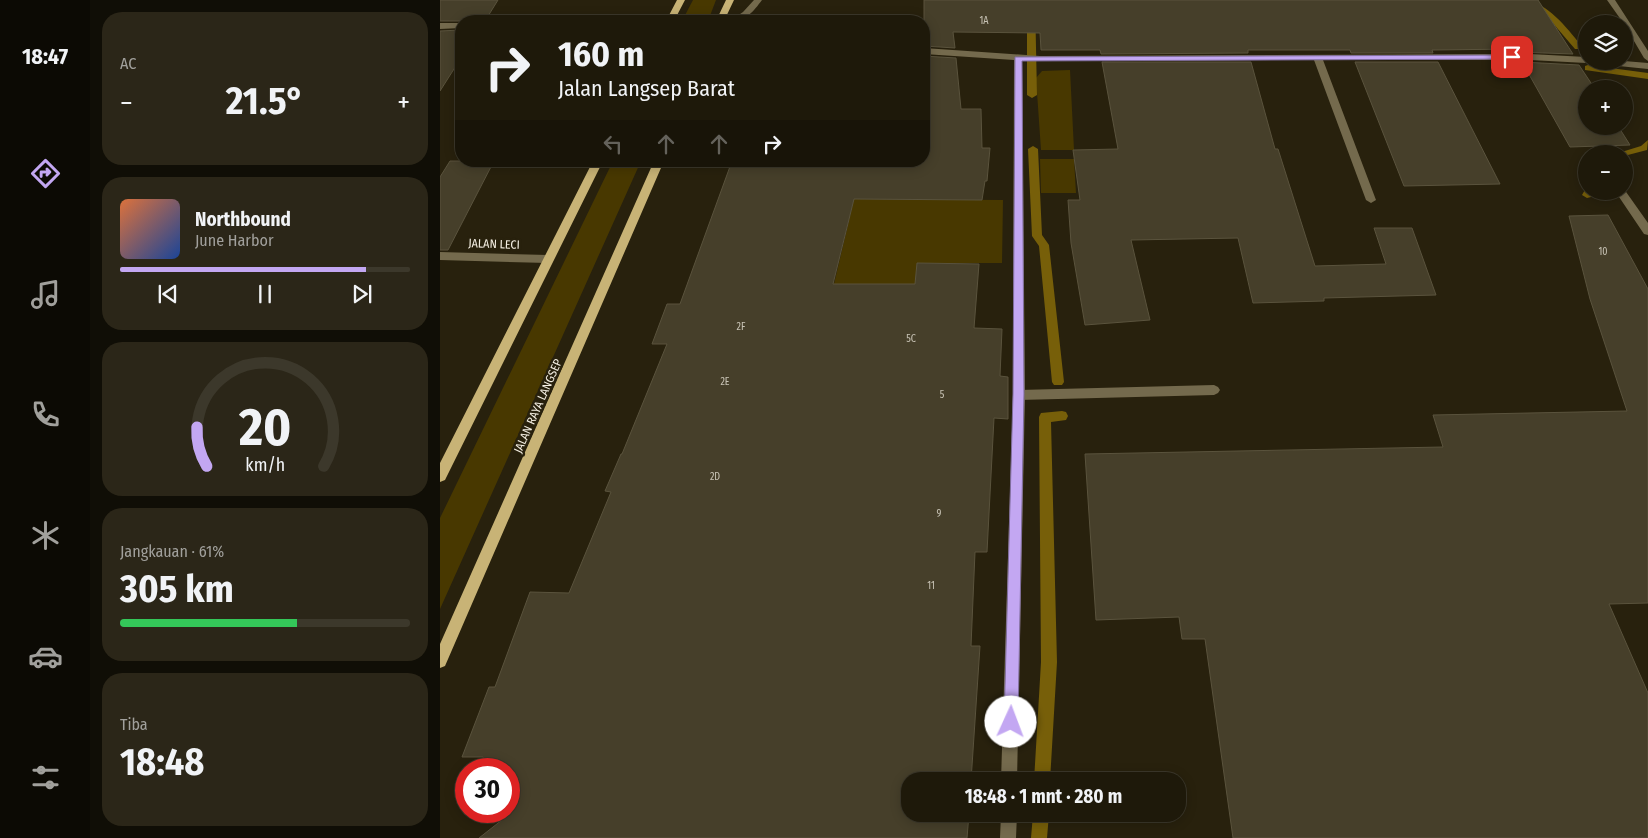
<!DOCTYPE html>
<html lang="id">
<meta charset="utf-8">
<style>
:root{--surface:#1e190a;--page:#2b2618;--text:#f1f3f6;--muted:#a1a09c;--line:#3c382b;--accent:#c3a7f2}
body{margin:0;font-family:"Fira Sans Condensed",sans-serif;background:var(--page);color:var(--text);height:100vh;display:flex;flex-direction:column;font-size:19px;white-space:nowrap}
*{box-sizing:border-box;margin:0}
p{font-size:16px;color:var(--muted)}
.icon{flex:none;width:28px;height:28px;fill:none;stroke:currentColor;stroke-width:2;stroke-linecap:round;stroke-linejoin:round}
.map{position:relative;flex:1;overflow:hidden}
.drawer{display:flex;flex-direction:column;gap:12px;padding:12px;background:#100e06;width:350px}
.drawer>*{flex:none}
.hud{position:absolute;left:15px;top:15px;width:475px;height:152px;border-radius:20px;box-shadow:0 2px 12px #0003,0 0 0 1px var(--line);background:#1e190a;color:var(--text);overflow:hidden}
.controls{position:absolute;left:1138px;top:15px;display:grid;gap:10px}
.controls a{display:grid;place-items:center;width:55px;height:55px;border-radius:50%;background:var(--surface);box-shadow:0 2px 12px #0003,0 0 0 1px var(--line);font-size:25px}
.speed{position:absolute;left:15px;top:758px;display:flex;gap:10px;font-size:25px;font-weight:700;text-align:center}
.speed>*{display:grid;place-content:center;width:65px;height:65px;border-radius:50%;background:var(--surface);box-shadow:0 2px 12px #0003,0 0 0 1px var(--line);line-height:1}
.speed .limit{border:8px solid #d22;background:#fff;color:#111}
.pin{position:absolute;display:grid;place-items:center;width:42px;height:42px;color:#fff;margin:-21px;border-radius:10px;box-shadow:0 2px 8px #0006}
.me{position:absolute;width:55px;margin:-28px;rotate:2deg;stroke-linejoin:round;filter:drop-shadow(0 0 4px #0008)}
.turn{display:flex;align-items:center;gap:18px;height:105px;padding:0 20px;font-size:22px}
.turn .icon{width:65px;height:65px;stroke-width:2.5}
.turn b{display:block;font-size:35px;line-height:42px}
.lanes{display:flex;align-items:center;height:48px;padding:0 20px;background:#0003;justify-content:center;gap:25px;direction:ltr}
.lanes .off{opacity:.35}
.big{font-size:38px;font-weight:700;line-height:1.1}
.drawer .card{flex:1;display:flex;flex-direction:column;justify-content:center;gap:8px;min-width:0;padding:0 18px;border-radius:20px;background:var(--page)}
.drawer .dial{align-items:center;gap:0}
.dial svg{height:130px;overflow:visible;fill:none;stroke:var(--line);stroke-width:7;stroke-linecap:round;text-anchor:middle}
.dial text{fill:var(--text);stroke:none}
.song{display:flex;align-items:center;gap:15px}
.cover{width:60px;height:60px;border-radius:8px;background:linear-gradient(135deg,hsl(20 70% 55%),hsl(220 70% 35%))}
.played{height:5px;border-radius:2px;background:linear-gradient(90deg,var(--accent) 85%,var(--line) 85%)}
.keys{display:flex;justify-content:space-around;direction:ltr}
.heat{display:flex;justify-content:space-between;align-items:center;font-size:28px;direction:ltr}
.charge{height:8px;border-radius:4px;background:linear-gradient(90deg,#34c759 61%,var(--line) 0)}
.trip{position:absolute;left:461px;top:772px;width:285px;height:50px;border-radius:20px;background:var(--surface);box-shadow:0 2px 12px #0003,0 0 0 1px var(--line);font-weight:700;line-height:50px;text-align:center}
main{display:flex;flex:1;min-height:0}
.tabs{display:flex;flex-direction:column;width:90px;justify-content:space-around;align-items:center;background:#0c0a04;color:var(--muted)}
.tabs .icon{width:35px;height:35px}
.tabs .current{color:var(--accent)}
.tabs b{font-size:22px;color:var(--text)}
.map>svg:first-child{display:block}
.green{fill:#483800}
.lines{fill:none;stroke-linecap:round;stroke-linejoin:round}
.stream{fill:#775f09;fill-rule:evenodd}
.building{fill:#463f2a;stroke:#5a533d}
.lane{fill:#746a4d;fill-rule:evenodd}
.street{fill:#746a4d;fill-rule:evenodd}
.primary{fill:#c8b376;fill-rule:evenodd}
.route{fill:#c3a7f2;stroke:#7f6d9d}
.labels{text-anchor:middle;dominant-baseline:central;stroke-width:5;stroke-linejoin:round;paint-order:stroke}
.number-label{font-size:10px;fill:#c8c3b5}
.street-label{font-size:12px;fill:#f4efe3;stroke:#28210d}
</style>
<main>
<nav class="tabs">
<b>18:47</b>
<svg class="icon current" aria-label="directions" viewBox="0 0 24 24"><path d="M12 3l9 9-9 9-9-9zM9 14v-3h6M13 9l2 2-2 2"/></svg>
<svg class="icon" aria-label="music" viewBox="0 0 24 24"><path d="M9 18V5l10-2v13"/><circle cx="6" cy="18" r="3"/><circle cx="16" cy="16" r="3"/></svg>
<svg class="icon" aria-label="phone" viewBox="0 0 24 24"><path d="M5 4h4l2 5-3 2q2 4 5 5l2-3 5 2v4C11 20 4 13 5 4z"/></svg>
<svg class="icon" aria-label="climate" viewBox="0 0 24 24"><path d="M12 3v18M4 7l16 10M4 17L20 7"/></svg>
<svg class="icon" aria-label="car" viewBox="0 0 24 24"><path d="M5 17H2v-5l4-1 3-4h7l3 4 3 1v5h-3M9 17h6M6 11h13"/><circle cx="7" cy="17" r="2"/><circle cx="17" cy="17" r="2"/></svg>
<svg class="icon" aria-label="filters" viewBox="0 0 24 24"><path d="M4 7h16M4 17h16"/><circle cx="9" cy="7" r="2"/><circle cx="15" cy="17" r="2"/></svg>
</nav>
<section class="drawer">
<div class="card"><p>AC</p>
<div class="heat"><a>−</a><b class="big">21.5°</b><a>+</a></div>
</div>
<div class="card">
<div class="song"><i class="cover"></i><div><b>Northbound</b><p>June Harbor</p></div></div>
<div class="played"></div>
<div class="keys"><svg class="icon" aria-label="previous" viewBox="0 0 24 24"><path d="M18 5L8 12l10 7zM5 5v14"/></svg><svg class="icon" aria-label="pause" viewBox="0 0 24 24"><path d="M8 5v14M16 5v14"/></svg><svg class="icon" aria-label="next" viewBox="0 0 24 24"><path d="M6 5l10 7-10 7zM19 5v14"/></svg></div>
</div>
<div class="card dial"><svg viewBox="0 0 100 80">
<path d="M14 69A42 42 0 1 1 86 69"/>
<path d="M14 69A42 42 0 0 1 8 45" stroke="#c3a7f2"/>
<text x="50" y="56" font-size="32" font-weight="700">20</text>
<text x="50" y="72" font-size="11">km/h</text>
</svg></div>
<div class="card"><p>Jangkauan · 61%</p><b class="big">305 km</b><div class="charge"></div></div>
<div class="card"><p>Tiba</p><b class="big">18:48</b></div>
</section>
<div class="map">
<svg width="1208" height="838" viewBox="0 0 1208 838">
<rect width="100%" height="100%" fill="#28210d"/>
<path class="green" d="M 253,0 L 276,0 L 268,21 L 242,21 Z
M 630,70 L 634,150 L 601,150 L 596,78 L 602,71 Z
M 600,159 L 634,159 L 636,193 L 601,193 Z
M 173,161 L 201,161 L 0,609 L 0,518 Z
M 414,199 L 563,200 L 562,263 L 477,263 L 475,284 L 394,284 Z"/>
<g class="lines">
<path class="stream" d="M 587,0 L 595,0 L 597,95 L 592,98 L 587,95 Z
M 1081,0 C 1106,0 1126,27 1141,45 L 1141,49 L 1135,49 L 1111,21 Z
M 1148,65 L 1208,73 L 1208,79 L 1145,70 L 1145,66 Z
M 1208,140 L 1207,150 L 1184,156 L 1184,154 L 1175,154 L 1201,146 Z
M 593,146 L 598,149 L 602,235 L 609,245 L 624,382 L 622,385 L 614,385 L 612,382 L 599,246 L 592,236 L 588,149 Z
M 1146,188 L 1146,191 L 1154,191 L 1151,197 L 1147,198 L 1142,195 Z
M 622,411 L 626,412 L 628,416 L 626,420 L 611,422 L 617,662 L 610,781 L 594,781 L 601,662 L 599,417 L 601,413 Z
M 593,814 L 609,814 L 607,838 L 591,838 Z"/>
</g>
<path class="building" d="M 0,0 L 58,0 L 45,21 L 0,21 Z
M 484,0 L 1098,0 L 1133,54 L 1077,52 L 1076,49 L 992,50 L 993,53 L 911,53 L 910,50 L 808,50 L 808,53 L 661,54 L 660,50 L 601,50 L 600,33 L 513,32 L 515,48 L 484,46 Z
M 21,30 L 21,58 L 0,91 L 0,31 Z
M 484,56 L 516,58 L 521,109 L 541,109 L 542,148 L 550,148 L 547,181 L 545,181 L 542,200 L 414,199 L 393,284 L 475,284 L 477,263 L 539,264 L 534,328 L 562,329 L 560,376 L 568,377 L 568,419 L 554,418 L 547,552 L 535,552 L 531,646 L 540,646 L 531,781 L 470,781 L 470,814 L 529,814 L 527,838 L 39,838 L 67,816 L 66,811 L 69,811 L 69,769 L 48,769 L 43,757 L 22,757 L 49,687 L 55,687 L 90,592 L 129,593 L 171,492 L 165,491 L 181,454 L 182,454 L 227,344 L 212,344 L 227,304 L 240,304 L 292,161 L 484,161 Z
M 662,62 L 811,62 L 835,149 L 838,149 L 875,266 L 946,264 L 934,228 L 972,228 L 996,295 L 884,298 L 884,301 L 813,303 L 798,238 L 691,240 L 710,320 L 645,325 L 631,243 L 628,200 L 640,200 L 633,150 L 678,149 Z
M 915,62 L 998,62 L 1060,184 L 964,186 Z
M 1082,62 L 1139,65 L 1155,89 L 1146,89 L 1146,126 L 1178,126 L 1190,145 L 1130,147 Z
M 10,161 L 54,161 L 8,250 L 0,250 L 0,177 Z
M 1168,215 L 1208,289 L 1208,603 L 1169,604 L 1208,693 L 1208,838 L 793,838 L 765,639 L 742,639 L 739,617 L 656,620 L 645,454 L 1003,447 L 993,415 L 1187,411 L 1150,299 L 1129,216 Z"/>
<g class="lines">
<path class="lane" d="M 774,385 L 778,387 L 780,390 L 778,393 L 774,395 L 579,400 L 575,398 L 573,395 L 575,392 L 579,390 Z"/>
<path class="street" d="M 314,0 L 322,0 C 313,12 306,21 290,21 L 303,12 Z
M 1167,0 L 1175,0 L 1208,51 L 1208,61 L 1204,58 L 1184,24 Z
M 0,23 L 21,23 L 21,28 L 0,29 Z
M 484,48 L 600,56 L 1090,54 L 1146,57 L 1146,61 L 1150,61 L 1146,63 L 1090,60 L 883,60 L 936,200 L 931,203 L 926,200 L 874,60 L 582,60 L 585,395 L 577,781 L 561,781 L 573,395 L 574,60 L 484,54 Z
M 1155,61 L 1184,61 L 1208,63 L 1208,69 L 1159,64 Z
M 1184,189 L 1208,223 L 1208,235 L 1204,234 L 1175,191 L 1184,191 Z
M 0,252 L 108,255 L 113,259 L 108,263 L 0,260 Z
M 561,814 L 577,814 L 576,838 L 560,838 Z"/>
<path class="primary" d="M 237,0 L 245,0 L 234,21 L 226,21 Z
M 286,0 L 294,0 L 284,21 L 276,21 Z
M 153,161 L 163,161 L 5,480 L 0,482 L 0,463 Z
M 214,161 L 224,161 L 5,666 L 0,668 L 0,644 Z"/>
</g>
<path class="route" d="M 1072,55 L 1075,56 L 1075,59 L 582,61 L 584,394 L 578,722 L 576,727 L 571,729 L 566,727 L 564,722 L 573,394 L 575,57 Z"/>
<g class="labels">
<g class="number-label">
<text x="544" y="21">1A</text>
<text x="1163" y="252">10</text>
<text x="301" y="327">2F</text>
<text x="471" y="339">5C</text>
<text x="285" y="382">2E</text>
<text x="502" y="395">5</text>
<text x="275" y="477">2D</text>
<text x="499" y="514">9</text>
<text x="491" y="586">11</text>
</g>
<g class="street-label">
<text transform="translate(54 244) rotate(2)">JALAN LECI</text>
<text transform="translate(98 406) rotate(-66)">JALAN RAYA LANGSEP</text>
</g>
</g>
</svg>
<div class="controls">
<a><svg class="icon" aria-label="layers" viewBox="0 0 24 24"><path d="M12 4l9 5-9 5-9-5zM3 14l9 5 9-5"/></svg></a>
<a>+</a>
<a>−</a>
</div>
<div class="speed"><div class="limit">30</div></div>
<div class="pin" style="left:1072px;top:57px;background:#d93025"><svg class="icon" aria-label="arrive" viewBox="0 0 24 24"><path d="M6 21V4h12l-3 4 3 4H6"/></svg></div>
<svg class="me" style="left:571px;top:722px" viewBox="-20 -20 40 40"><circle r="19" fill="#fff"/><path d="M0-13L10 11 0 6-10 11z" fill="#c3a7f2"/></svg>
<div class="trip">18:48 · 1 mnt · 280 m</div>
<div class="hud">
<div class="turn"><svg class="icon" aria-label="right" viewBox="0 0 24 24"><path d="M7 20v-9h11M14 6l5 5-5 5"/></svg><div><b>160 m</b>Jalan Langsep Barat</div></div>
<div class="lanes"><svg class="icon off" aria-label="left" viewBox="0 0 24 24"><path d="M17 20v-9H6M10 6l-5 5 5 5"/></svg><svg class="icon off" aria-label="ahead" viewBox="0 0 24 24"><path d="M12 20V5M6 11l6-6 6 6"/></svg><svg class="icon off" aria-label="ahead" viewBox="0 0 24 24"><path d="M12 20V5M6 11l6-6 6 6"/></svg><svg class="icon" aria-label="right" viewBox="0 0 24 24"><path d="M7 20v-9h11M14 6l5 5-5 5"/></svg></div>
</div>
</div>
</main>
